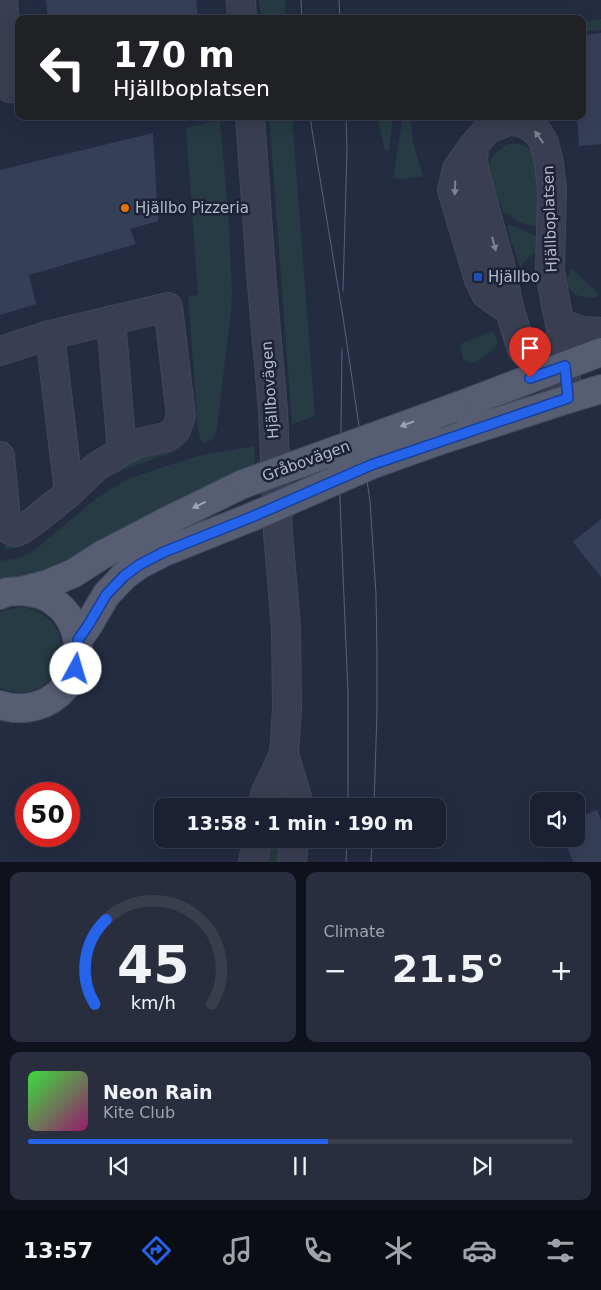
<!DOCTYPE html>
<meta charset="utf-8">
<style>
:root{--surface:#1b2132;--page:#282e3e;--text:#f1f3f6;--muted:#a0a3ac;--line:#393e4d;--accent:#2563eb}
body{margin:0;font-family:"DejaVu Sans",sans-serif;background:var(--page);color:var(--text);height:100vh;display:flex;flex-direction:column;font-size:19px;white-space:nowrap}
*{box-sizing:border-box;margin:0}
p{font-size:16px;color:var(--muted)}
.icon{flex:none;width:28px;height:28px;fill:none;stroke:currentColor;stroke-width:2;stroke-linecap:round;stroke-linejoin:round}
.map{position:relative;height:862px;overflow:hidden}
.side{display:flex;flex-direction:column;gap:10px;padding:10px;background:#0f121c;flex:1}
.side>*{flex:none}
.top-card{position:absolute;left:15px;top:15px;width:571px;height:105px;border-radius:10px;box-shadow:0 5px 20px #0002,0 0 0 1px var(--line);background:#202124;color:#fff;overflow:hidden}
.tools{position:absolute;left:530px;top:792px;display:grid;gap:10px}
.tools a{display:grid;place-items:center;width:55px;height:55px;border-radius:10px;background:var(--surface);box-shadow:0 5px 20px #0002,0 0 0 1px var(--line);font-size:25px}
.speed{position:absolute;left:15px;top:782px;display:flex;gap:10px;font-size:25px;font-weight:700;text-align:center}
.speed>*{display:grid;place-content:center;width:65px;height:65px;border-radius:50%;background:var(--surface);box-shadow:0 5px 20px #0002,0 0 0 1px var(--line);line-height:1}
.speed .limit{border:8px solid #d22;background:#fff;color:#111}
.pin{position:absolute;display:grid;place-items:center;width:42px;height:42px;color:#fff;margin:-51px -21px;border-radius:50% 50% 50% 0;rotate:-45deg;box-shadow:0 0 5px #0007}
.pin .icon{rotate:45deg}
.me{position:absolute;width:55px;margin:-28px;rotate:6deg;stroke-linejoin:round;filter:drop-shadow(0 0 4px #0008)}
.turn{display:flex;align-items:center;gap:18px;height:105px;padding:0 15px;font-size:22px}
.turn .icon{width:65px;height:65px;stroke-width:2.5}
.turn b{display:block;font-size:35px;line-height:42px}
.big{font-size:38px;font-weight:800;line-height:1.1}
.side .widget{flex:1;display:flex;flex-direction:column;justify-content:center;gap:8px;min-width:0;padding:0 18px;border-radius:10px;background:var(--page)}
.side .dial{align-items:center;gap:0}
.dial svg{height:130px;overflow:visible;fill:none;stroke:var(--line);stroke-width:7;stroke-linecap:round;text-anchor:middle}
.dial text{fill:var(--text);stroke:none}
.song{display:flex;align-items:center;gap:15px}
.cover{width:60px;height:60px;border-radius:8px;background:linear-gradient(135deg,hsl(120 70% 55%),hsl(320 70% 35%))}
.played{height:5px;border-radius:2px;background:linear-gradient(90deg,var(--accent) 55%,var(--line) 55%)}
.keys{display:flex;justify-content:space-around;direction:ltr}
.heat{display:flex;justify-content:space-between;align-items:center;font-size:28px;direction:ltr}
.side .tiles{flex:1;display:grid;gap:10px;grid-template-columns:1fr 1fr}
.widget:last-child{grid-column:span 2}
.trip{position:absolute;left:154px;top:798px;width:292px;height:50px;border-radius:10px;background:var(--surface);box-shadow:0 5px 20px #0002,0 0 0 1px var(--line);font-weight:800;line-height:50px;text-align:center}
.tabs{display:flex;height:80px;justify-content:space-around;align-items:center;background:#0b0d14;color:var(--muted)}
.tabs .icon{width:35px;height:35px}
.tabs .selected{color:var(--accent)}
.tabs b{font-size:22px;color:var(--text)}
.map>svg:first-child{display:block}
.green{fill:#263b43}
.building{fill:#363f58}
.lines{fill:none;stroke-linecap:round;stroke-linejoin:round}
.minor-casing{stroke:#42475b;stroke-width:30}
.major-casing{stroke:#42475b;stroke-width:30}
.minor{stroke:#393e52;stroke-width:28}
.major{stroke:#575d72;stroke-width:28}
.tram{stroke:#5a6179;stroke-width:1}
.major-bridge-casing{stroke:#42475b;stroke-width:30;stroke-linecap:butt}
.major-bridge{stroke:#575d72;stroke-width:28}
.oneway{fill:#7d8295}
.oneway2{fill:#9ea3b6}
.route-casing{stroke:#184099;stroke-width:12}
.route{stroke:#2563eb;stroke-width:9}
.food-dot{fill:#e8710a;stroke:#1d2337;stroke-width:2}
.transit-dot{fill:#1a4fb4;stroke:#1d2337;stroke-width:2}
.labels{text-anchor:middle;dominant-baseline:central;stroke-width:5;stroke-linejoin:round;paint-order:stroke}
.poi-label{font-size:15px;fill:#b5bacc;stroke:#1d2337;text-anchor:start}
.street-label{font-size:15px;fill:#b5bacc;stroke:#1d2337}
</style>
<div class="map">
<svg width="601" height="863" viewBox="0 0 601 863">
<rect width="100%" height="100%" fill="#242c42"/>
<path class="green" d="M 259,0 L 285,0 L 286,19 L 261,19 Z
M 601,19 L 601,30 L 584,31 L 583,21 Z
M 269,116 L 292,116 L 315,416 L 292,424 Z
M 377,116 L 393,116 L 389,150 L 385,151 Z
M 403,116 L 410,116 L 413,143 L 423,176 L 420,177 L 398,179 L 393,178 Z
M 220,120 L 229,225 L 232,290 L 231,311 L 217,429 C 215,437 212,442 203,443 L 200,439 L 198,429 L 188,296 L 198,295 L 186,128 Z
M 514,143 C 522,145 530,147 536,154 L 542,228 L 517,222 L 508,214 L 503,212 L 489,175 C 486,158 498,147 514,143 Z
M 511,225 L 532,234 L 541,240 L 537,252 L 530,256 L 520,267 L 509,234 L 508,226 Z
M 572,269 L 597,292 L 598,294 L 597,297 C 579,301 557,289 572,269 Z
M 492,331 C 504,345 494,350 482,358 C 478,360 475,363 471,363 C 468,363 466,361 463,359 L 460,344 Z
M 189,435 C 186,443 183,447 176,451 L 123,470 L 103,480 L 58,516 L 23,546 L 7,550 L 5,549 L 4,547 L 7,543 L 97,474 Z
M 254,446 L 255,453 L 254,469 L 67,569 L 7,580 L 0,579 L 0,561 L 20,558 L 36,549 L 92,502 L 112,488 L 128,479 L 166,466 L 199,456 Z
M 21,607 C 90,616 62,715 0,688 L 0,612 L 9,609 Z
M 272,839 L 282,839 L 281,862 L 268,863 Z"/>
<path class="building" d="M 46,0 L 196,0 L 198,19 L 48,19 Z
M 601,33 L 601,144 L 579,146 L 577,116 L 582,116 L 582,35 Z
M 153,133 L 158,221 L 130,229 L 136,244 L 29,275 L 36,304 L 0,315 L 0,170 Z
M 601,519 L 601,577 L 573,542 Z
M 597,810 L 601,820 L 601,863 L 574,863 L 563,839 L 576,839 L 576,819 Z"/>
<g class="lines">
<g class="minor-casing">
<path id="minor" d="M 3,0 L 10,88
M 241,0 L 242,19
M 250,116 L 261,273 L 273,410 L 278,533 L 286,628 L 287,708 L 284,754 L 297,797 L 296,806
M 474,145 L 473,161 L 475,173 L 500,264 L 510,311 L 522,350 L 560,390
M 510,311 L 486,294 L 478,277 L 452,190 L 457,169 L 474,145 L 487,130 L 508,121 L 521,122 L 532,128 L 539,134 L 544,143 L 549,163 L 552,190 L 550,270 L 556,306 L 560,323 L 568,399
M 111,320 L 122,451
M 560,323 L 582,331 L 601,332
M 50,335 L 69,493
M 0,351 L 50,335 L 168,307 L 181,416 L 176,430 L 166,437 L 138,443 L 122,451 L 96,467 L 69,493 L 34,521 L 21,530 L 15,532 L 10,530 L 6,519 L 0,456
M 263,806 L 265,794 L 284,754
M 253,863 L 257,839
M 292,863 L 294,839"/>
</g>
<g class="major-casing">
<path id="major" d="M 453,408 L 601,352
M 438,441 L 568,399 L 601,389
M 0,595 L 7,592 L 21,591 L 48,584 L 74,573 L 102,555 L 171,519 L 243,484
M 78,640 L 89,624 L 106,595 L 124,576 L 139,565 L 164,552 L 254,516
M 0,705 C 52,722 96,670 71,621 C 66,611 57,603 47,597 C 39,593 30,592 21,591"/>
</g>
<use href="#minor" class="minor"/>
<use href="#major" class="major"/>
<path class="tram" d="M 301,0 L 302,19
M 339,0 L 340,19
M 310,116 L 312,130 L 343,317 L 370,501 L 376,594 L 377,653 L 377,711 L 374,806
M 343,291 L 347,149 L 346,116
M 342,349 L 340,502 L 348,693 L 348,806
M 346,863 L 347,839
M 371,863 L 372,839"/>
<g class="major-bridge-casing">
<path id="major-bridge" d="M 243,484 L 453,408
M 254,516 L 371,465 L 438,441"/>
</g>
<use href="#major-bridge" class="major-bridge"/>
</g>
<defs><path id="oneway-solid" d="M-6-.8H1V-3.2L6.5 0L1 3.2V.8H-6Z" transform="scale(1.25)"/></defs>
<g class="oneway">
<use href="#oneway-solid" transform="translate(539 137) rotate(-125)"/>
<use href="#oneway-solid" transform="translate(455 188) rotate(92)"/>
<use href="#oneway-solid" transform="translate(494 244) rotate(75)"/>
</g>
<g class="oneway2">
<use href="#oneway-solid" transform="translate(407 424) rotate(160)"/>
<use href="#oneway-solid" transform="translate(199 505) rotate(154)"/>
</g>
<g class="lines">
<g class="route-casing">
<path id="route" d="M 76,669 L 79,655 L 78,640 L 89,624 L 106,595 L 124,576 L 139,565 L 164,552 L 254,516 L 371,465 L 568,398 L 565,366 L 530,378"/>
</g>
<use href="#route" class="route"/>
</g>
<circle class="food-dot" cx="125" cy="208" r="5"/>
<rect class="transit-dot" x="473" y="272" width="10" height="10" rx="2.5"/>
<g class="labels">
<g class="poi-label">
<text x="135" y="208">Hjällbo Pizzeria</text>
<text x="488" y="277">Hjällbo</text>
</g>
<g class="street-label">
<text transform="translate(550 219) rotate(-92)">Hjällboplatsen</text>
<text transform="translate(270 390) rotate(-94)">Hjällbovägen</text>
<text transform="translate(306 461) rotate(-20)">Gråbovägen</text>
</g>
</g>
</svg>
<div class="tools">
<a><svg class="icon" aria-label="sound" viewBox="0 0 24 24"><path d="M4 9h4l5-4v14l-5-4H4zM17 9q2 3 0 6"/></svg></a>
</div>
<div class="speed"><div class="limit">50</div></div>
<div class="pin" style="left:530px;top:378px;background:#d93025"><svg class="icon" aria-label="arrive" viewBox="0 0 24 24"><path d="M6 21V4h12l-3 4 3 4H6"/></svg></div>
<svg class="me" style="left:76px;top:669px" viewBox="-20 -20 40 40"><circle r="19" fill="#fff"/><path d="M0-13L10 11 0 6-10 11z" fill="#2563eb"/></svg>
<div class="trip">13:58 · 1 min · 190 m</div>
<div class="top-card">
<div class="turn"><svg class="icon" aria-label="left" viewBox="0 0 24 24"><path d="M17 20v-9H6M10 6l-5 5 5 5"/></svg><div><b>170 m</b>Hjällboplatsen</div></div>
</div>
</div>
<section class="side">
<div class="tiles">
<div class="widget dial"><svg viewBox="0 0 100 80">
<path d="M14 69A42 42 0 1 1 86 69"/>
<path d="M14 69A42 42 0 0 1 21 17" stroke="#2563eb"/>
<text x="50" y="56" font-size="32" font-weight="700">45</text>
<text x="50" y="72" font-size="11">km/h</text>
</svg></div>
<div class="widget"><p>Climate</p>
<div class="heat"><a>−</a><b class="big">21.5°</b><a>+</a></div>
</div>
<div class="widget">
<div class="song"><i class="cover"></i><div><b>Neon Rain</b><p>Kite Club</p></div></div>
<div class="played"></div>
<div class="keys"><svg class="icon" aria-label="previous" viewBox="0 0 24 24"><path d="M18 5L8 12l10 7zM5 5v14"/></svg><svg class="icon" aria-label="pause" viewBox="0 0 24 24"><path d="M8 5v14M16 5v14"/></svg><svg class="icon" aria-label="next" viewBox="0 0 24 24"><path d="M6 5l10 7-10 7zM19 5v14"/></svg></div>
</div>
</div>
</section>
<nav class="tabs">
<b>13:57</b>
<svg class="icon selected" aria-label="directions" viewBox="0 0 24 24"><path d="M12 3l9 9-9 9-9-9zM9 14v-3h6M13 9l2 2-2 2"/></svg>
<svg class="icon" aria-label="music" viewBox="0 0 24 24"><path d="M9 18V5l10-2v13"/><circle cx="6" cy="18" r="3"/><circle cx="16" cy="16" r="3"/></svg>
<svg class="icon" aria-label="phone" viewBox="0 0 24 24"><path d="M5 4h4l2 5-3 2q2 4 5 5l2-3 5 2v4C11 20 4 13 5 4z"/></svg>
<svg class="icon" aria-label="climate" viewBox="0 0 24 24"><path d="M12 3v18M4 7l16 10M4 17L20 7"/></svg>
<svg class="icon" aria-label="car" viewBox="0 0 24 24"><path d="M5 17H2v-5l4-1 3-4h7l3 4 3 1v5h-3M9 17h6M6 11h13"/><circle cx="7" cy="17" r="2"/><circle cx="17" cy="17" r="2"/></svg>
<svg class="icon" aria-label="filters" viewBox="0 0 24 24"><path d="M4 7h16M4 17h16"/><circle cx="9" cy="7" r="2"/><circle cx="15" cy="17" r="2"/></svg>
</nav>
